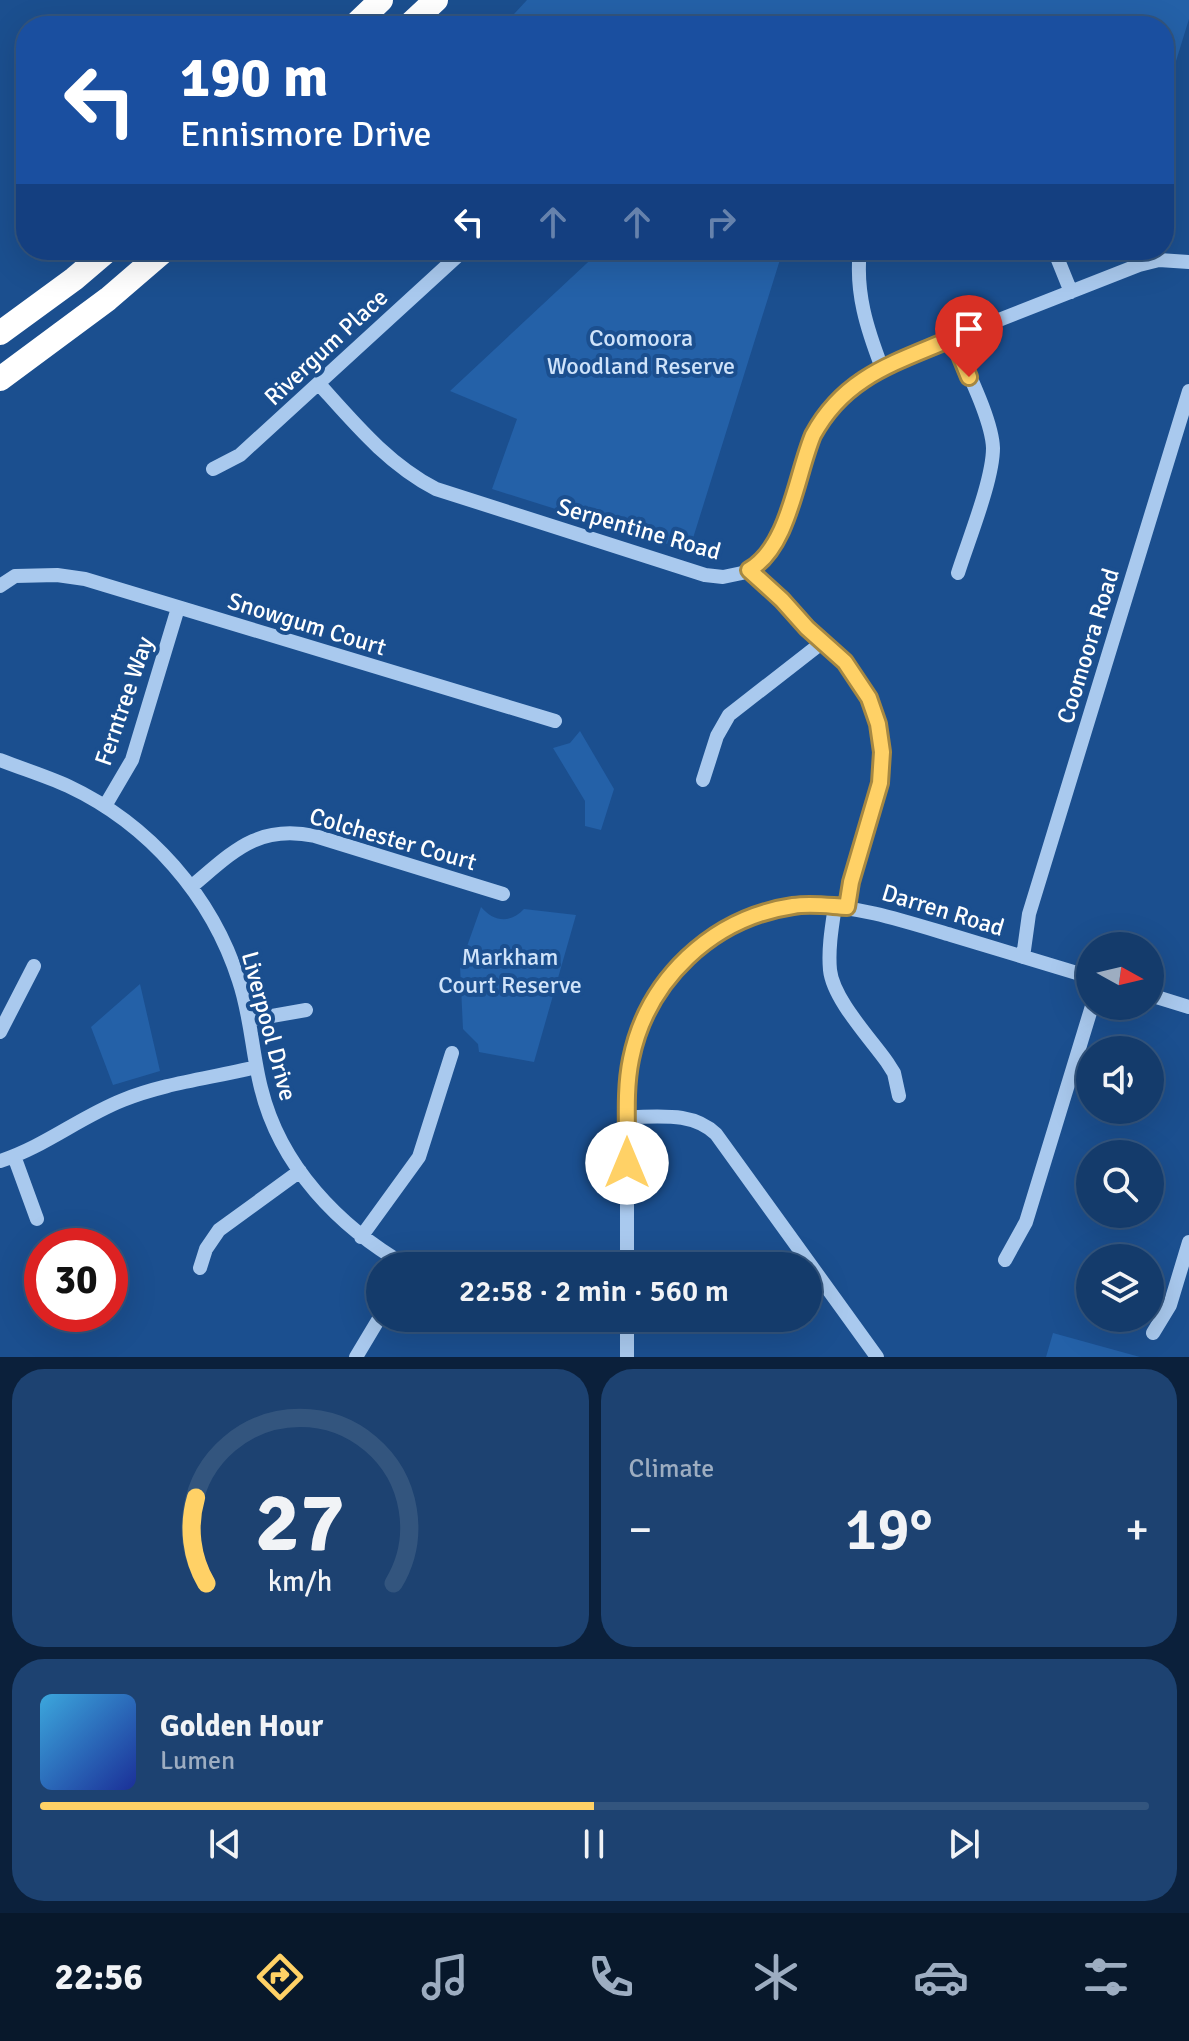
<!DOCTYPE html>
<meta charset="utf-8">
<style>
:root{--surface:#143b6b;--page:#1d4271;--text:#f1f3f6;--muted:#9dadc1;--line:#33557e;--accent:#ffd166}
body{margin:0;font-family:Signika,sans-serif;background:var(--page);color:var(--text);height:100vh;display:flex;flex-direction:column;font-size:30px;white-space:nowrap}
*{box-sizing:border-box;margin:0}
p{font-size:26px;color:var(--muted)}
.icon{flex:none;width:44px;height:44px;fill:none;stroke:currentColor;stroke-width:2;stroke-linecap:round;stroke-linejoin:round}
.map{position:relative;height:1357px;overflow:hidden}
.details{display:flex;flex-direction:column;gap:12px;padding:12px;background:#0b203b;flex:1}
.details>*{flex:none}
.guide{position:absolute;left:16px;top:16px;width:1158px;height:244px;border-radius:32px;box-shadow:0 8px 32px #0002,0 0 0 2px var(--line);background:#1a4fa0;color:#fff;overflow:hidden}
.needle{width:52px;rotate:98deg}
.buttons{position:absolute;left:1076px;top:932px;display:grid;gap:16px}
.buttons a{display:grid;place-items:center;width:88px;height:88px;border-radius:50%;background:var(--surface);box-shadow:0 8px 32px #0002,0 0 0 2px var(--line);font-size:40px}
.speed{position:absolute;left:24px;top:1228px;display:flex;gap:16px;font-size:40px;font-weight:700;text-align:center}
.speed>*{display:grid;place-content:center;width:104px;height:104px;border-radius:50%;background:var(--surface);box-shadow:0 8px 32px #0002,0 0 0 2px var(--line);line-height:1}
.speed .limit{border:12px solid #d22;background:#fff;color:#111}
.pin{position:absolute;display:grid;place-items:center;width:68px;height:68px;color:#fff;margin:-82px -34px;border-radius:50% 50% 50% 0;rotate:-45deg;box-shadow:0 0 8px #0007}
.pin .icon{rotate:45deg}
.me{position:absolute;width:88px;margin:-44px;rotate:0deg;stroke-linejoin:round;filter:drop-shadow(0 0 6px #0008)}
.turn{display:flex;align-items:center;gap:28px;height:168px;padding:0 32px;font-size:36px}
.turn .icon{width:104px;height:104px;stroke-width:2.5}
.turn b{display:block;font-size:56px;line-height:68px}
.lanes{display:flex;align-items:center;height:76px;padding:0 32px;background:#0003;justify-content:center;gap:40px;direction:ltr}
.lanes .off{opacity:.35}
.big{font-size:60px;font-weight:600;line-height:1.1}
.details .card{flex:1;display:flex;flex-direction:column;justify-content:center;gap:12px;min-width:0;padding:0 28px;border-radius:32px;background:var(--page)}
.details .dial{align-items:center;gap:0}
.dial svg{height:208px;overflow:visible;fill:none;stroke:var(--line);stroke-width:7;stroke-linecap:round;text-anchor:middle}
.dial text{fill:var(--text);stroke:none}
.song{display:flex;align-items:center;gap:24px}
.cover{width:96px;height:96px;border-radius:12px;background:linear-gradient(135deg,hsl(200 70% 55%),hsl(230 70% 35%))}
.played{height:8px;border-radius:4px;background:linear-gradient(90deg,var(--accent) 50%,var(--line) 50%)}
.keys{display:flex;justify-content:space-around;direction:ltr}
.heat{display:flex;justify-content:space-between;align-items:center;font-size:44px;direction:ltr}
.details .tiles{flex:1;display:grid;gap:12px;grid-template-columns:1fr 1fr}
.card:last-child{grid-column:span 2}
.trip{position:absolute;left:366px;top:1252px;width:456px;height:80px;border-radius:40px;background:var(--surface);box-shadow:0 8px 32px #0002,0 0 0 2px var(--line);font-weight:600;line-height:80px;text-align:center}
.dock{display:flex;height:128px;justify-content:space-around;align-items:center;background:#08182b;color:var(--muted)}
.dock .icon{width:56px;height:56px}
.dock .on{color:var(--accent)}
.dock b{font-size:36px;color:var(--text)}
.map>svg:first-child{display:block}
.green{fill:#2461a8}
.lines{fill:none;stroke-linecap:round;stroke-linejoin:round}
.minor{stroke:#a9c9ee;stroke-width:14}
.highway{stroke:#fff;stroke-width:24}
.route-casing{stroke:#a68842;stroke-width:20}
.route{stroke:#ffd166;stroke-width:14}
.labels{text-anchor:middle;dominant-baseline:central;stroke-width:8;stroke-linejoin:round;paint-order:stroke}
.park-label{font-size:24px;fill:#cfe3fa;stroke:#1b4f8f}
.street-label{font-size:24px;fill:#fff;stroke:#1b4f8f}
</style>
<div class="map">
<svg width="1189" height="1357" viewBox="0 0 1189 1357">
<rect width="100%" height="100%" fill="#1b4f8f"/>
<path class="green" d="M 527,0 L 1189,0 L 1189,19 L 1164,100 L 1164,26 L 503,26 Z
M 601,250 L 783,250 L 689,551 L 492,489 L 517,419 L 450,391 Z
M 580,731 L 614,789 L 601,830 L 585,826 L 585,801 L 553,748 L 570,743 Z
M 481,907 C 494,922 510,924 524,909 L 576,915 L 534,1062 L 479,1052 L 478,1044 L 463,1029 L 460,966 Z
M 140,984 L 160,1071 L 113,1085 L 91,1027 Z
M 1053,1333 L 1140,1357 L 1046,1357 Z"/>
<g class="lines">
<path class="minor" d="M 860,250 C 855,292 867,329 882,368
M 1054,250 L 1071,292
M 953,338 C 965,367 992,419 993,448 C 993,480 968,541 958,573
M 319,384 C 355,424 388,464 436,489 L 705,575 L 723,577 L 742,573 L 756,566 L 770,554 L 779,538 L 813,435 L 832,405 L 859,380 L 953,338 L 1139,265 L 1159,260 L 1189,262
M 213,469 L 240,455 L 464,250
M 749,570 C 770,588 786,608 805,627 C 819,639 834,649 846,663 C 874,695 887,741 880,783 C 873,826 854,865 847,907
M 0,586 L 15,576 L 57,575 L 85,579 L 555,721
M 0,760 C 23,769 46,776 68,786 C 149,824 212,896 239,981 C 251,1016 252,1053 261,1088 C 280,1166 339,1227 407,1266
M 703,780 L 717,736 L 729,715 L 824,641
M 105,806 L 132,760 L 178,608
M 191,887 C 233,852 257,824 315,836 L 503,894
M 835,906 C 832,926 828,949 830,970 C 833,999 870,1038 887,1062 L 894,1073 L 899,1096
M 1023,957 L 1029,914 L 1189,391
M 1150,995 L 1189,1007
M 249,1020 L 306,1010
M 0,1032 L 34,966
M 627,1117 C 658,1117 692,1111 716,1134 L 877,1357
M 14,1156 L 37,1219
M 0,1161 C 44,1147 80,1117 123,1100 C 165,1083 212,1078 256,1067
M 361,1237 L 419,1157 L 452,1053
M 1005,1260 L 1026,1222 L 1092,1006
M 627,1266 C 627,1224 627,1181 627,1139 C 627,1112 626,1086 631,1060 C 639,1019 660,978 693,951 C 780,880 854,906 951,935 C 997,949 1044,963 1090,977
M 200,1268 L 206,1249 L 219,1230 L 300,1171
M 627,1318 L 627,1357
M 1153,1333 L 1170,1305 L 1189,1242
M 356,1357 L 380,1317"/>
<path class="highway" d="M 354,26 L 381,0
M 408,26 L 436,0
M 0,333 L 74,279 L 108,250
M 0,379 L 108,299 L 165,250"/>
</g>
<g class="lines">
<g class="route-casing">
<path id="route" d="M 627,1163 C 628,1129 624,1093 631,1059 C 647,980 712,918 793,906 C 811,903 829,906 847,907 L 851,882 L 880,783 L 882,752 L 878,724 L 869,698 L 845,662 L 807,628 L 782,600 L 749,570 C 789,547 796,476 813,435 C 845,376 895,363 953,338 L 969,377"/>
</g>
<use href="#route" class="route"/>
</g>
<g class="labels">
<g class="park-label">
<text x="641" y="338">Coomoora<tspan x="641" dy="28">Woodland Reserve</tspan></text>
<text x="510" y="957">Markham<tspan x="510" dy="28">Court Reserve</tspan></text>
</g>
<g class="street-label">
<text transform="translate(326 347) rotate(-43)">Rivergum Place</text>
<text transform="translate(639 529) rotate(16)">Serpentine Road</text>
<text transform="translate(307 624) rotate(17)">Snowgum Court</text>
<text transform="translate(1088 646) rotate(-73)">Coomoora Road</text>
<text transform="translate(124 701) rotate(-71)">Ferntree Way</text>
<text transform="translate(393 839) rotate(16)">Colchester Court</text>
<text transform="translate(943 910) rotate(17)">Darren Road</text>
<text transform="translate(269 1026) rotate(75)">Liverpool Drive</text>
</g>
</g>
</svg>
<div class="buttons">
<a><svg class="needle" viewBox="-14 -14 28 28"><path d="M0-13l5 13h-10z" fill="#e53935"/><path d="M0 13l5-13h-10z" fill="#9dadc1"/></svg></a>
<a><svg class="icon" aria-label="sound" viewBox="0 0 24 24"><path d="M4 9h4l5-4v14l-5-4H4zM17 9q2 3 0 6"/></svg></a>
<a><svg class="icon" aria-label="search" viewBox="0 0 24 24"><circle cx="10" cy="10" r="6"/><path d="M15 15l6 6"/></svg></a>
<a><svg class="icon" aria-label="layers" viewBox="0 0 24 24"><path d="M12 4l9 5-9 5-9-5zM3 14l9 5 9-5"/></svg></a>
</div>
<div class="speed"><div class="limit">30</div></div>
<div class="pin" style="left:969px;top:377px;background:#d93025"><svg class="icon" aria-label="arrive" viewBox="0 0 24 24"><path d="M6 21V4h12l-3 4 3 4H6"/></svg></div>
<svg class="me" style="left:627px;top:1163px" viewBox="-20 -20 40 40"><circle r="19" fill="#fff"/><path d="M0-13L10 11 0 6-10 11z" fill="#ffd166"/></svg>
<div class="trip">22:58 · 2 min · 560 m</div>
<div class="guide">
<div class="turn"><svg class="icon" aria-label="left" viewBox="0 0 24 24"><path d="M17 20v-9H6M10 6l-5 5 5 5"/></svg><div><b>190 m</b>Ennismore Drive</div></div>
<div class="lanes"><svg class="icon" aria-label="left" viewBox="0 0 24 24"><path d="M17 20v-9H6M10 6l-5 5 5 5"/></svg><svg class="icon off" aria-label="ahead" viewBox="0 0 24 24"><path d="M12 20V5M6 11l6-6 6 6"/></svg><svg class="icon off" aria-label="ahead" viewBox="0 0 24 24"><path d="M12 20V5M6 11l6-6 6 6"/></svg><svg class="icon off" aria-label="right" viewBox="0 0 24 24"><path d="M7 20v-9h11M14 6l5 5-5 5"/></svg></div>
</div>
</div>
<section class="details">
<div class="tiles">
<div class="card dial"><svg viewBox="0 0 100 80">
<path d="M14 69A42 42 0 1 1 86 69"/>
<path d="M14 69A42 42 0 0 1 10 36" stroke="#ffd166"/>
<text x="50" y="56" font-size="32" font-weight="700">27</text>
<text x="50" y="72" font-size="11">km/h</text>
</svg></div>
<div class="card"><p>Climate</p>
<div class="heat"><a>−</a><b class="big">19°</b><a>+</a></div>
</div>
<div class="card">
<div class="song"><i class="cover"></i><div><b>Golden Hour</b><p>Lumen</p></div></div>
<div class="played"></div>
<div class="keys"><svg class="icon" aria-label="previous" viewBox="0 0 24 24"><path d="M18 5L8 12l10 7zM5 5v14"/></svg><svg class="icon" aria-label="pause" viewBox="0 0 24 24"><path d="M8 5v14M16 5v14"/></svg><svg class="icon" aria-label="next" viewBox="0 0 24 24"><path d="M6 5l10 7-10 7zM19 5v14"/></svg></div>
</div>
</div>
</section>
<nav class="dock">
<b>22:56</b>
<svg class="icon on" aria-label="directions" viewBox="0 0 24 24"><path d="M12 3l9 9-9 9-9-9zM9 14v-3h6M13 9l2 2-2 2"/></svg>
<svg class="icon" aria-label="music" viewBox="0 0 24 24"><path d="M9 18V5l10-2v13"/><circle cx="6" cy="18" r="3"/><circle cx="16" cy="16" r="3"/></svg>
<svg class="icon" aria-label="phone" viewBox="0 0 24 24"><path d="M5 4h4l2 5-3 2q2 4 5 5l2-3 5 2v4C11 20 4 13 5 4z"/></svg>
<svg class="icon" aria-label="climate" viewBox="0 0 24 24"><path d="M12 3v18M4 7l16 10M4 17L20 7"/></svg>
<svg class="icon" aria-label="car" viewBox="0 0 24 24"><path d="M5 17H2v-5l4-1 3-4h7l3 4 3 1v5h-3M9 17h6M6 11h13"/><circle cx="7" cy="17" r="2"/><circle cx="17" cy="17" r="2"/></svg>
<svg class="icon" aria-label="filters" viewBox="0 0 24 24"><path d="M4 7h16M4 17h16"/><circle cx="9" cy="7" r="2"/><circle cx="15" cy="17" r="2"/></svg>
</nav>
